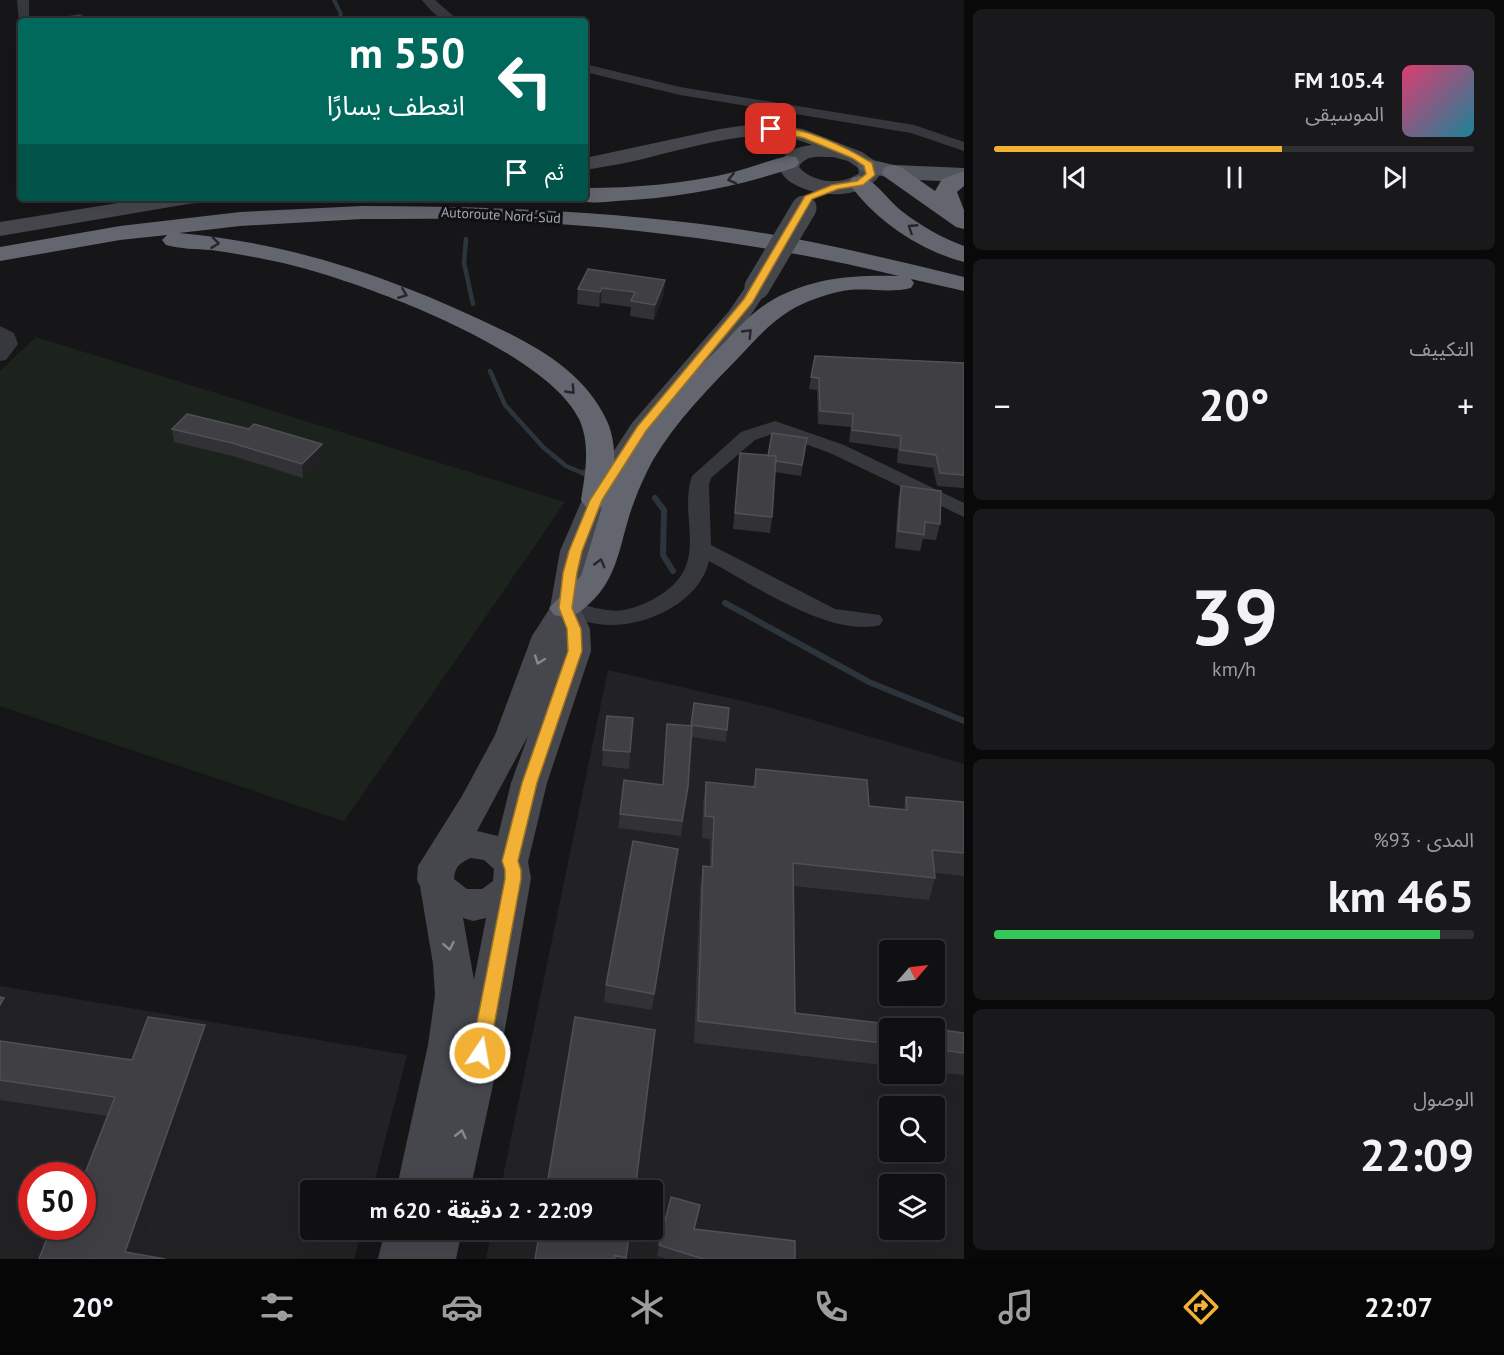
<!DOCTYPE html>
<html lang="ar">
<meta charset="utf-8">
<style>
:root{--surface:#101012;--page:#19191b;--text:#f1f3f6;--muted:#9c9d9f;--line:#303032;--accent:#f2b134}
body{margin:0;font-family:"PT Sans","Noto Sans Arabic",sans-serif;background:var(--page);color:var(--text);direction:rtl;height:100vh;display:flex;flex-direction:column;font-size:22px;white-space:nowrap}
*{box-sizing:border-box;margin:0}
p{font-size:20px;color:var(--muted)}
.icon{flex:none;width:33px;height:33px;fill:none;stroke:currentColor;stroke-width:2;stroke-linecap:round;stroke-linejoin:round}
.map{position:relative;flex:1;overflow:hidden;direction:ltr}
.sheet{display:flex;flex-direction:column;gap:9px;padding:9px;background:#09090a;width:540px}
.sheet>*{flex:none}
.guide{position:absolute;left:18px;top:18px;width:570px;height:183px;border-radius:6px;box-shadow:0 6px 24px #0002,0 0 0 2px var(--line);direction:rtl;background:#00695c;color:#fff;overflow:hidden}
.needle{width:39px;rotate:62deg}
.controls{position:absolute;left:879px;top:940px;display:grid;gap:12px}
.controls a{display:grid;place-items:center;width:66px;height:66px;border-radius:6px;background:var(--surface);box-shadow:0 6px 24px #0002,0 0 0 2px var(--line);font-size:30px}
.speed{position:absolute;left:18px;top:1162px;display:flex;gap:12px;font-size:30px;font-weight:700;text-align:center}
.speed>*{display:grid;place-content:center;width:78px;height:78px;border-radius:50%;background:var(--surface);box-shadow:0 6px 24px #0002,0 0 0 2px var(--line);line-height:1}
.speed .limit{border:9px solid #d22;background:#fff;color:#111}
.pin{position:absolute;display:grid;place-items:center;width:51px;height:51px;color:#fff;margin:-26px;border-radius:12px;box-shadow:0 3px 9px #0006}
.me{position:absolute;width:66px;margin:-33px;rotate:12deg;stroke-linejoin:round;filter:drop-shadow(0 0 4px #0008)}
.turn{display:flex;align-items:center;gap:21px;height:126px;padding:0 24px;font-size:27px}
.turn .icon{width:78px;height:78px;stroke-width:2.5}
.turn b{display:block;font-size:42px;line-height:51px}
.then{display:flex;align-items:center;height:57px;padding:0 24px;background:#0003;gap:12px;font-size:22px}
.big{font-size:45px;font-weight:700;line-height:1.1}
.sheet .tile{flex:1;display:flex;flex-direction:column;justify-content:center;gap:9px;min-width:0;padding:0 21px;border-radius:9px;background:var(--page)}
.sheet .dial{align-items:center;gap:0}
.dial b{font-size:78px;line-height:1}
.song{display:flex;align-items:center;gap:18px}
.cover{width:72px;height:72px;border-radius:9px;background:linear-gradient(135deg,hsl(340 70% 55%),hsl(190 70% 35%))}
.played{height:6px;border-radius:3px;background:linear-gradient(90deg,var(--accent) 60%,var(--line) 60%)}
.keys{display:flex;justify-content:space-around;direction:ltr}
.heat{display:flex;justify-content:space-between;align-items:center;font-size:33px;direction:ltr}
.charge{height:9px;border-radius:4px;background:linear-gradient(90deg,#34c759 93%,var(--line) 0)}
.trip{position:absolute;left:300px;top:1180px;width:363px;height:60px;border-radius:6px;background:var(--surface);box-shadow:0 6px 24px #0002,0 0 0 2px var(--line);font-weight:700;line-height:60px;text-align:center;direction:rtl}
.menu{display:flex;height:96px;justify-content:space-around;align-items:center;background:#060607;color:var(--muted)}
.menu .icon{width:42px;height:42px}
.menu .active{color:var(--accent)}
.menu b{font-size:27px;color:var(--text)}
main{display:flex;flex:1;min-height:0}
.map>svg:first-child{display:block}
.built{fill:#222225;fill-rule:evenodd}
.green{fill:#1c231d}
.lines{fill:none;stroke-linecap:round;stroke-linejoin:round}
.stream-far2{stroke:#2c353c;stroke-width:4}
.stream-far1{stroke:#2c353c;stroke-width:4.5}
.stream{stroke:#2c353c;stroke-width:6}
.street{fill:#37383d;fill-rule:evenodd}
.secondary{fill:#45474d;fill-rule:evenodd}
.primary{fill:#53555c;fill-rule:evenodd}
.highway{fill:#63666e;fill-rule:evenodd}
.secondary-bridge{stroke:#45474d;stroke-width:25}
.wall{fill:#323236}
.shaded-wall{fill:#212124}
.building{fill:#3f3f44;stroke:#4f5156;stroke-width:1.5}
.oneway{stroke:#26262a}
.oneway2{stroke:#858993}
.route{fill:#f2b134;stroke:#9d7322;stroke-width:1.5}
.labels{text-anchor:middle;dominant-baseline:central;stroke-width:6;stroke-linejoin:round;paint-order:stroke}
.far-street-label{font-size:14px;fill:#a8adb8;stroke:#111113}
</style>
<main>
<section class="sheet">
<div class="tile">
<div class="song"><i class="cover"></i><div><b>105.4 FM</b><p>الموسيقى</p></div></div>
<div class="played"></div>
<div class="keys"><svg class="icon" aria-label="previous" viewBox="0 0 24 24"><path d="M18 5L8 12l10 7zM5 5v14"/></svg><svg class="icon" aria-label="pause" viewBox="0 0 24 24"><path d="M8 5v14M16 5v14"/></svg><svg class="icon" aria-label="next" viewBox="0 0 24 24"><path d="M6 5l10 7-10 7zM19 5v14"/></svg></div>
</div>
<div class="tile"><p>التكييف</p>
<div class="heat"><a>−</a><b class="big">20°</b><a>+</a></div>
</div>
<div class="tile dial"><b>39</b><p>km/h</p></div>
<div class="tile"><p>المدى · 93%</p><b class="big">465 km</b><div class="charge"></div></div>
<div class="tile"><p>الوصول</p><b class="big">22:09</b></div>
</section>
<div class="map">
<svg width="964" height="1259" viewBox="0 0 964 1259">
<rect width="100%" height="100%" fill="#161618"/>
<path class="built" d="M 608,670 L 768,707 L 964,764 L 964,1259 L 486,1259 L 492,1230 L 652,1230 L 652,1191 L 500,1191 ZM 890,951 L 934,951 L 934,996 L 890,996 ZM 890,1029 L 934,1029 L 934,1074 L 890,1074 ZM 890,1107 L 934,1107 L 934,1152 L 890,1152 ZM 890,1185 L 934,1185 L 934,1230 L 890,1230 Z
M 0,986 L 407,1055 L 372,1191 L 310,1191 L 310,1230 L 362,1230 L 354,1259 L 0,1259 ZM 32,1176 L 82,1176 L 82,1227 L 32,1227 Z"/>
<path class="green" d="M 36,337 L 565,502 L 344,821 L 0,706 L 0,371 Z"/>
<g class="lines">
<path class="stream-far2" d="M 334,0 L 341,14 L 338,21"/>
<path class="stream-far1" d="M 466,239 L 464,263 L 473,304
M 490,371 L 505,405 L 544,448 L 566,466 L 587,475"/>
<path class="stream" d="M 584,473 L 588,475
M 655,498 L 664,510 L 663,555 L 673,571
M 725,603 L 869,682 L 964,721"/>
<path class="street" d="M 17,0 L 29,0 L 29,17 L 33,21 L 19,21 Z
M 422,0 L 435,0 L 459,21 C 440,21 434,15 422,0 Z
M 80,14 L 86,18 L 84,21 L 55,21 L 57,18 Z
M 585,64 L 680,87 L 914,125 L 964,142 L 964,151 L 911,133 L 680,95 L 585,72 Z
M 0,326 L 14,333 L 18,344 L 6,360 L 0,361 Z
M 775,421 L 844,445 L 964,503 L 964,517 L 830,453 L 775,433 L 755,440 L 711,478 L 709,485 L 711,545 L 835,609 L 880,615 L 883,620 L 880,625 C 831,638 752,584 709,561 C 700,601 650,625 611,625 C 593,625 575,619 557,613 L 554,608 L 557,603 C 575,598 600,614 624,610 C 639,607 654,600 666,591 C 709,559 678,516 692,476 L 741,432 Z"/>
<path class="secondary" d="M 761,123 L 803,129 L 862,152 L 875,161 L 880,175 C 863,200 817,198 794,184 C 786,180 782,174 778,167 C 784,151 796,147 812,145 C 763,125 711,143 662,154 C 637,161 611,166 585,170 L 585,158 L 720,129 ZM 833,157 L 848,161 L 858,168 L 859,173 C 842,186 812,183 799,167 C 805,154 821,157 833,157 Z
M 149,198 L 199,198 L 196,203 L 188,204 L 0,236 L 0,222 Z
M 757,280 L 765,282 L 769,287 L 747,321 L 652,433 L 610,500 L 590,551 L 580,608 L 590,629 L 591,651 L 547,783 L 528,862 L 531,878 L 505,1029 L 470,1191 L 396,1191 L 428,1045 L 435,995 L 433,964 L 420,886 L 417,880 L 418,866 L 462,796 L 495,735 L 532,636 L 550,608 L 560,551 L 582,500 L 632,423 L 729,311 L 749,282 ZM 528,736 L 511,783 L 498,836 L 477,831 ZM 471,858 L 484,860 L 494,869 L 493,881 L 482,889 L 467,889 L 454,879 C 455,866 460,863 471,858 ZM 463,918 L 473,921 L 486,918 L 474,980 Z
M 385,1230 L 462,1230 L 456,1259 L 378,1259 Z"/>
<path class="primary" d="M 868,159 L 894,165 L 964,168 L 964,182 L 893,179 L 860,170 L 857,165 L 860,160 Z"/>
<path class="highway" d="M 788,156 L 796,157 L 799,162 L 796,167 C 737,187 678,198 616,201 C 604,202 586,205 576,198 L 585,198 L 585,188 C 635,188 685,184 734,172 C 752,167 770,160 788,156 Z
M 893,165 L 901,167 L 935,191 L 942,179 L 964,171 L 964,186 L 957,192 L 964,210 L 964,229 L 956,227 L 885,177 L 882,172 L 885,167 Z
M 860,176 C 876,180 889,202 903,212 C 921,226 942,238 964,246 L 964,262 C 921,251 874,220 849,183 L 852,178 Z
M 362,206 C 484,206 603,211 724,227 C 805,238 885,258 964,277 L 964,291 L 911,279 L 914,283 L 911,288 C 887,294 862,286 838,292 C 824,295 804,302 791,310 C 772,321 756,339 741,355 C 709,388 676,421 653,460 C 646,473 639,488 634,502 C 620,538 620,577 589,604 C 577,615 570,620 554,615 L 549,608 L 581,576 L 602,507 L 596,509 L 585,506 L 581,500 C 585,474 591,445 579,419 C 545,349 357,280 283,263 C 259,258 235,253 211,250 C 196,249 180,249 166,245 L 162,240 L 167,235 L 120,240 L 0,261 L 0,247 L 120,226 L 240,212 ZM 362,219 C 403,219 444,218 485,220 C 624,225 763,243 899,276 C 854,275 815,277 774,299 C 754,310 738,328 723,344 C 680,386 639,430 613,484 C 615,463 616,441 607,421 C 582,366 523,339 470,315 C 377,272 281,242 179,233 L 240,226 Z"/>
<path class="secondary-bridge" d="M 757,287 L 804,208"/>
</g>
<path class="wall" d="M 588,269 L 664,294 L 654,320 L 630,316 L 631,307 L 601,303 L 599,307 L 577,304 L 578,289 Z
M 815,356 L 964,363 L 964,488 L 937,486 L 933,468 L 897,463 L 898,449 L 849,442 L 851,427 L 818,424 L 817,390 L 809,389 Z
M 172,429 L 249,429 L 324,458 L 303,478 L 233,456 L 174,442 Z
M 807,438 L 801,476 L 775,472 L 772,517 L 770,533 L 733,529 L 740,453 L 768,456 Z
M 901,486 L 940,524 L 936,540 L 923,539 L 920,551 L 895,548 L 898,502 Z
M 694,703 L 727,730 L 726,742 L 691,737 L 686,801 L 681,836 L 618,828 L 620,814 L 663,785 L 667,724 L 691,726 Z
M 633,718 L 629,769 L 602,766 L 603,750 Z
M 756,769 L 869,806 L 903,810 L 906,797 L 964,802 L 964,876 L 935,873 L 935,878 L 929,900 L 793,886 L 795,1013 L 890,1029 L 890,1066 L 694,1043 L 700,888 L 703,866 L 710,866 L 710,839 L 702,838 L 703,804 L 706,782 L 753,787 Z
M 678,849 L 652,1010 L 604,1002 L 606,985 Z
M 0,997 L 11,1020 L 1,1041 L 132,1060 L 205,1025 L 210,1047 L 137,1254 L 59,1240 L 108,1116 L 0,1100 Z
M 934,1029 L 964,1033 L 964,1075 L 934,1072 Z
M 700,1205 L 695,1229 L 795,1259 L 667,1259 L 657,1256 L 659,1245 Z
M 630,1230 L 626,1259 L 535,1259 Z"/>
<path class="shaded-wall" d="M 665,280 L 664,294 L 654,320 L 655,305 Z
M 602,288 L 601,303 L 599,307 L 600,292 Z
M 322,444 L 324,458 L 303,478 L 302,464 Z
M 678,849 L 676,865 L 652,1010 L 654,994 Z
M 4,998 L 11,1020 L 0,1044 L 0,1005 Z
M 205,1025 L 210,1047 L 136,1259 L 125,1252 Z"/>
<path class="building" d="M 588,269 L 665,280 L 655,305 L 631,301 L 635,292 L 602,288 L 600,292 L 578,289 Z
M 815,356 L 964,363 L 964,475 L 940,473 L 936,455 L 900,450 L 901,436 L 852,430 L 853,414 L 820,411 L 819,378 L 811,377 Z
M 187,414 L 249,429 L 254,424 L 322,444 L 302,464 L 232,443 L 172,429 Z
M 772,433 L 807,438 L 802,465 L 776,461 L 776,456 L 768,456 Z
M 740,453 L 776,456 L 772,517 L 735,513 Z
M 901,486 L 941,491 L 940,524 L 925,522 L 924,535 L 898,531 Z
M 694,703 L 729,708 L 727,730 L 691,725 Z
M 607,716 L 633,718 L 630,752 L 603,750 Z
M 667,724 L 692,726 L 688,787 L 682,821 L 620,814 L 624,780 L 663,785 Z
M 756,769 L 867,780 L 869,806 L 907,810 L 906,797 L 964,802 L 964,853 L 932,850 L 935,878 L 793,863 L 795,1013 L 931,1029 L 890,1029 L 890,1044 L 698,1021 L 703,866 L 712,867 L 714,817 L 705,816 L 706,782 L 755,787 Z
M 633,841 L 678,849 L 654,994 L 606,985 Z
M 0,997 L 4,998 L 0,1005 Z
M 148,1017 L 205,1025 L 125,1252 L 165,1259 L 39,1259 L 47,1238 L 59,1240 L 64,1227 L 82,1227 L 82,1181 L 115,1097 L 0,1080 L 0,1041 L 132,1060 Z
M 575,1017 L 655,1030 L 635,1191 L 546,1191 Z
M 934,1029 L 964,1033 L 964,1053 L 934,1049 Z
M 671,1197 L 700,1205 L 694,1229 L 795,1241 L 795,1259 L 703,1259 L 659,1245 Z
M 540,1230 L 630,1230 L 626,1258 L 614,1255 L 615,1259 L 535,1259 Z"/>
<defs><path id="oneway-chevron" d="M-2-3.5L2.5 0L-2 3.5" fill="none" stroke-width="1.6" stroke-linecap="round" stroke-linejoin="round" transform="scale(1.5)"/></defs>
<g class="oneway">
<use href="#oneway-chevron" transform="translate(732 179) rotate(167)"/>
<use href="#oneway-chevron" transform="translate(912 228) rotate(-147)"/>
<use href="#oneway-chevron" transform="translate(215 243) rotate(7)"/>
<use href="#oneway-chevron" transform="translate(403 294) rotate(22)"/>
<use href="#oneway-chevron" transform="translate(748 333) rotate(-46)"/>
<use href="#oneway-chevron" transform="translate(571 390) rotate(46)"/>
<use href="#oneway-chevron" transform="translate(600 563) rotate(-75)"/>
</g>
<g class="oneway2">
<use href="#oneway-chevron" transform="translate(539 660) rotate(110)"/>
<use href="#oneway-chevron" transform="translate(449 946) rotate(79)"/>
<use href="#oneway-chevron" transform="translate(461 1134) rotate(-77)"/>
</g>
<path class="route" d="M 768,127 C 799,124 846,147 872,163 L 875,175 L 863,185 L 838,189 L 812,199 L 752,303 L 646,431 L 602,500 L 582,551 L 577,573 L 572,608 L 581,629 L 582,651 L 537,783 L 518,861 L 521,870 L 521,879 L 489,1053 L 486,1058 L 480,1060 L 474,1058 L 471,1053 L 505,879 L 505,870 L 502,861 L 522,783 L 568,651 L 567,629 L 559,608 L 563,573 L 569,551 L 590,500 L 637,427 L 744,299 L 805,196 L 832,185 L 857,181 L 866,174 L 864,166 L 852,158 L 804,138 L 768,131 Z"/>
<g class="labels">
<g class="far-street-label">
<text transform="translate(501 215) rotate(3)">Autoroute Nord-Sud</text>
</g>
</g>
</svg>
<div class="controls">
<a><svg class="needle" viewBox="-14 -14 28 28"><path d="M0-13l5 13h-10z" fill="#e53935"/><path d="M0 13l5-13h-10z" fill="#9c9d9f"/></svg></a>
<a><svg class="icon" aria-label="sound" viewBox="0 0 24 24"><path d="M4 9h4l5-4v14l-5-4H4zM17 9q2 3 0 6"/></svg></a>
<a><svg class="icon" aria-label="search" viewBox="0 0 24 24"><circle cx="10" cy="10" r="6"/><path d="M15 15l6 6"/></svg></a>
<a><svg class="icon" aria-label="layers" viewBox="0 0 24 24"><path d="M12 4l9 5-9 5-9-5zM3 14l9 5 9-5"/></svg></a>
</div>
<div class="speed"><div class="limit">50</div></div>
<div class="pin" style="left:771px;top:129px;background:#d93025"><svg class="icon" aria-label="arrive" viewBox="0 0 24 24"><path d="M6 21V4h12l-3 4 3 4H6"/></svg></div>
<svg class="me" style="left:480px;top:1053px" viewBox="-20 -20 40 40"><circle r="17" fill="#f2b134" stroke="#fff" stroke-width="3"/><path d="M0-11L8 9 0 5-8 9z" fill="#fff"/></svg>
<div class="trip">22:09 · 2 دقيقة · 620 m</div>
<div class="guide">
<div class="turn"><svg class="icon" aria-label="left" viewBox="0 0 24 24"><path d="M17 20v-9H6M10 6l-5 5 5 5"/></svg><div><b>550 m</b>انعطف يسارًا</div></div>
<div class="then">ثم<svg class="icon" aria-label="arrive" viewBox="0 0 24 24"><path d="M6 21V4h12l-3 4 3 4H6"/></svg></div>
</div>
</div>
</main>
<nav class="menu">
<b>22:07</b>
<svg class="icon active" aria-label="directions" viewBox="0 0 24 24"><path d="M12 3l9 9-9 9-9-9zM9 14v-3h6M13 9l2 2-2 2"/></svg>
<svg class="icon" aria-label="music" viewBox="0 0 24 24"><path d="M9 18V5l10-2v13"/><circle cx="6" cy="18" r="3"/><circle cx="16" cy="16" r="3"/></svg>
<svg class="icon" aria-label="phone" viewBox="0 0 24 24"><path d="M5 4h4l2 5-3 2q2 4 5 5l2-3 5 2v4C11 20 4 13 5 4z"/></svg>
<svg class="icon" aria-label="climate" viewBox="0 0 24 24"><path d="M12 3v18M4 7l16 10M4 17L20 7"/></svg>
<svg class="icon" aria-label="car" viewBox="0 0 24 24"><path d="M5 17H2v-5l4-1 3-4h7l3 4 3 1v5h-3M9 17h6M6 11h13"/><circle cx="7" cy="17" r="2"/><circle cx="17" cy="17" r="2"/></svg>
<svg class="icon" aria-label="filters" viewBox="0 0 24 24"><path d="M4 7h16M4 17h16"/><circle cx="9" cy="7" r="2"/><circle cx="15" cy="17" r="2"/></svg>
<b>20°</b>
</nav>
